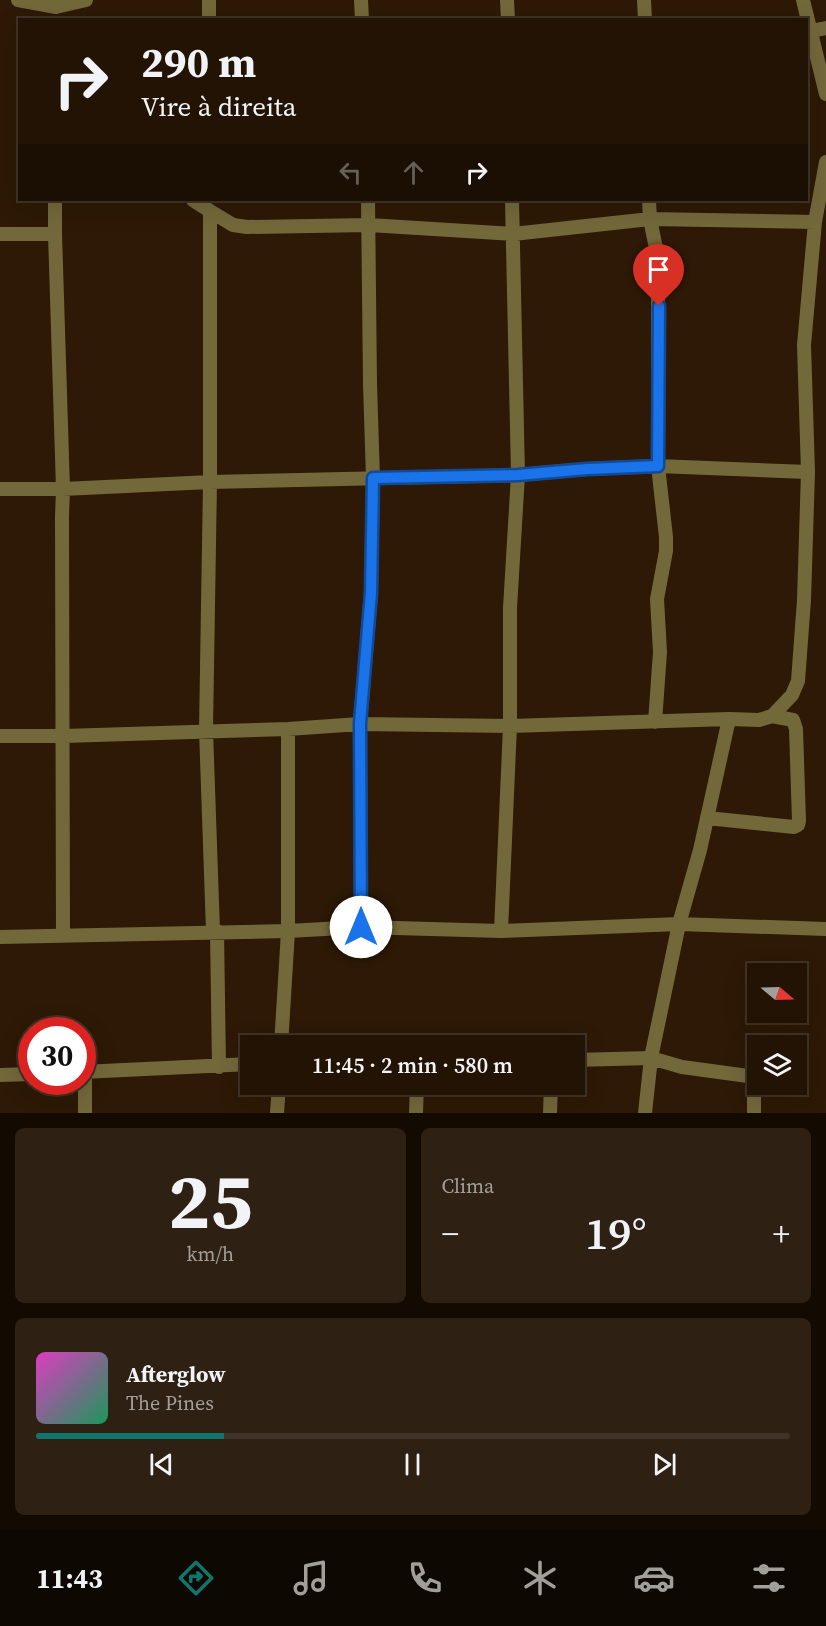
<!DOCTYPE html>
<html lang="pt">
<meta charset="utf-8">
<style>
:root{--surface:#221304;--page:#2e2013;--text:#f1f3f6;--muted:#a29e9a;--line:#3f3226;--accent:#0f766e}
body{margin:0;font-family:"Source Serif 4",serif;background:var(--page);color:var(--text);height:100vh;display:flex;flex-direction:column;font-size:22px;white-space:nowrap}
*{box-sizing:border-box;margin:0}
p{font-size:20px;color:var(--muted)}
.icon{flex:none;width:33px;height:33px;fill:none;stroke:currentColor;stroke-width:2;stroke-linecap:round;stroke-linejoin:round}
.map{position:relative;height:1113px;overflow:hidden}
.sheet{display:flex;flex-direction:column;gap:15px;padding:15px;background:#130a02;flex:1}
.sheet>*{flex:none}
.top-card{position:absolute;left:18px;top:18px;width:790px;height:183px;border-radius:0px;box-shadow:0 6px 24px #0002,0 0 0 2px var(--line);background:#221304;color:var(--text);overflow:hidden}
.needle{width:39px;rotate:109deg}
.buttons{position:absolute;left:747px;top:963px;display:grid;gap:12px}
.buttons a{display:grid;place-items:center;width:60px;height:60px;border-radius:0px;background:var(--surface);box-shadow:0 6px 24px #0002,0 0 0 2px var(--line);font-size:30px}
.speed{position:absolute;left:18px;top:1017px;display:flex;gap:12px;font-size:30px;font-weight:700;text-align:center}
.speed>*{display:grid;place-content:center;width:78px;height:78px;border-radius:50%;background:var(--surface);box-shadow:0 6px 24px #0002,0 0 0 2px var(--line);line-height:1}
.speed .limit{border:9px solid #d22;background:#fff;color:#111}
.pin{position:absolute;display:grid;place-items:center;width:51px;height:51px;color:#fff;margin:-62px -26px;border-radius:50% 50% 50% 0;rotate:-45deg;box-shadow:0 0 6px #0007}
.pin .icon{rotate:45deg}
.me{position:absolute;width:66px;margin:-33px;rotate:0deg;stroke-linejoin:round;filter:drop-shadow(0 0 4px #0008)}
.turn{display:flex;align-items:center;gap:21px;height:126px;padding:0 24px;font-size:27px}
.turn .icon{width:78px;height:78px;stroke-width:2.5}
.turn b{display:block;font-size:42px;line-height:51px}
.lanes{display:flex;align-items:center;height:57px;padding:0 24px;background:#0003;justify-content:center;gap:30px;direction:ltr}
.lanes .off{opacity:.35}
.big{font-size:45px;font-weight:600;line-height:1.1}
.sheet .tile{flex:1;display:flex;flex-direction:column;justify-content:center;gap:9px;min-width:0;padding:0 21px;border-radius:9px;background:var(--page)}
.sheet .dial{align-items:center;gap:0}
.dial b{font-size:78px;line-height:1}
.song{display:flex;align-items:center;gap:18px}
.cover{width:72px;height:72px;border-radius:9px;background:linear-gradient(135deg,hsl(310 70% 55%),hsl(150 70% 35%))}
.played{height:6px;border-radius:3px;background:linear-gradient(90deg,var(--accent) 25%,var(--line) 25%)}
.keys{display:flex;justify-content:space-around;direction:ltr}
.heat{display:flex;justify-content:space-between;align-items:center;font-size:33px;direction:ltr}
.sheet .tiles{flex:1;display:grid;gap:15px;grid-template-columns:1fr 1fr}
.tile:last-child{grid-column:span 2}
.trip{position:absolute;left:240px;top:1035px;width:345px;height:60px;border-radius:0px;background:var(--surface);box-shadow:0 6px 24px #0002,0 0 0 2px var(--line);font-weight:600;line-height:60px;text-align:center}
.tabs{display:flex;height:96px;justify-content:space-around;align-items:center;background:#0e0802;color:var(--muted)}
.tabs .icon{width:42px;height:42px}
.tabs .active{color:var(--accent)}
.tabs b{font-size:27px;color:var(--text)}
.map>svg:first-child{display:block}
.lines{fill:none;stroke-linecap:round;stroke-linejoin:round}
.minor{stroke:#73683a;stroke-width:14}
.route-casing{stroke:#114b97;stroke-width:15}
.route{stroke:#1a73e8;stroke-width:10}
</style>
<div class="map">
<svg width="826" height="1113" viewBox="0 0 826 1113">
<rect width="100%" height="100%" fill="#2d1905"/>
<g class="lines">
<path class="minor" d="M 18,0 L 56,7 L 86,0
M 361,0 L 362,20
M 507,0 L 508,20
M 644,0 L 645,20
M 803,0 L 826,94
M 209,20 L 209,0
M 811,31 L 826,28
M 55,200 L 55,234 L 63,489 L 62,517 L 63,936
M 193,200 L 210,211 L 210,482 L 206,730 L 213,931
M 649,200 L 650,219 L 658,258 L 658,466 L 666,537 L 666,551 L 657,599 L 660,652 L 655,722
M 210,211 L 233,225 L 247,227 L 369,225 L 513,234 L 650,219 L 815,222
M 0,234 L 55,234
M 0,489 L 63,489 L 210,482 L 518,475 L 587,469 L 658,466 L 808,472
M 0,736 L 64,736 L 288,729 L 360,724 L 510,726 L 729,719 L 759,720 L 772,716 L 792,695 L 798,681 L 804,600 L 808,472 L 804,345 L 815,222 L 826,162
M 707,818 L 794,827 L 798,825 L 799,821 L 796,729 L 793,720 L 772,716
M 361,927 L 360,724 L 371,593 L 373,478 L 370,384 L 368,200
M 217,931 L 219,1067
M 501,931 L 510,726 L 510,608 L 518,475 L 512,200
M 0,937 L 288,931 L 361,927 L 501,931 L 679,924 L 826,929
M 281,1046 L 288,931 L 288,729
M 574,1060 L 651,1058 L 682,1067 L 748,1076 L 752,1079 L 754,1084 L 754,1113
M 82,1072 L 250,1064
M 85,1072 L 85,1113
M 0,1075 L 32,1074
M 277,1113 L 279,1084
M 416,1113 L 417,1084
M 550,1113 L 551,1084
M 645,1113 L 651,1058 L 679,924 L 700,850 L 729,719"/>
</g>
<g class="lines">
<g class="route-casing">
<path id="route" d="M 361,927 L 360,723 L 371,593 L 373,478 L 518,475 L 587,469 L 658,466 L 659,306"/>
</g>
<use href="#route" class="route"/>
</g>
</svg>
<div class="buttons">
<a><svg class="needle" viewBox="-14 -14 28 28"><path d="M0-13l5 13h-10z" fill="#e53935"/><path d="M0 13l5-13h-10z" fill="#a29e9a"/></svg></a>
<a><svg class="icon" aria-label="layers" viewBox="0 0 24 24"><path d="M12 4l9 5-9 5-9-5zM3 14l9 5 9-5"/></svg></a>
</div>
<div class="speed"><div class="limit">30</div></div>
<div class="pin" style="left:659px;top:306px;background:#d93025"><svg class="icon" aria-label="arrive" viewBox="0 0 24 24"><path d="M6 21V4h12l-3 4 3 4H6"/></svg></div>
<svg class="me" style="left:361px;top:927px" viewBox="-20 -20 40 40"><circle r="19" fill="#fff"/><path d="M0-13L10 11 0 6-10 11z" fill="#1a73e8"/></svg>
<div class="trip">11:45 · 2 min · 580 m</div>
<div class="top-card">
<div class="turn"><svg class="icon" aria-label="right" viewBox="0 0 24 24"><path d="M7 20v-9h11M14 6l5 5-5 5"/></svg><div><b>290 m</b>Vire à direita</div></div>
<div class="lanes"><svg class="icon off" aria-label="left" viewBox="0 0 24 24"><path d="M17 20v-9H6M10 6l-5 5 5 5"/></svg><svg class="icon off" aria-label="ahead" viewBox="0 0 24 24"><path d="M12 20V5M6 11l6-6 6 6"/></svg><svg class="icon" aria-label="right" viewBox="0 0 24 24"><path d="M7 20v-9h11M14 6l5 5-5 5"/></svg></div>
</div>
</div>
<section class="sheet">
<div class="tiles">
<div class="tile dial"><b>25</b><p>km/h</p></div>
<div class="tile"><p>Clima</p>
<div class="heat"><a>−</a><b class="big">19°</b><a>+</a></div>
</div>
<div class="tile">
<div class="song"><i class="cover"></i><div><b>Afterglow</b><p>The Pines</p></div></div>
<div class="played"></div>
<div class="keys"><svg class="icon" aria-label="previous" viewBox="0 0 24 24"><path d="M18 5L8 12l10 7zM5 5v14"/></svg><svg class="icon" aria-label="pause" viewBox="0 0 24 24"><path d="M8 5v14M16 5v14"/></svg><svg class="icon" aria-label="next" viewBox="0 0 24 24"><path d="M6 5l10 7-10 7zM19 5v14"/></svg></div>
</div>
</div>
</section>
<nav class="tabs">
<b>11:43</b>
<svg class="icon active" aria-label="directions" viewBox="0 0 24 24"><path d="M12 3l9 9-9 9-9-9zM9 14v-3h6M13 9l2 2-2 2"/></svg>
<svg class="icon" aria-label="music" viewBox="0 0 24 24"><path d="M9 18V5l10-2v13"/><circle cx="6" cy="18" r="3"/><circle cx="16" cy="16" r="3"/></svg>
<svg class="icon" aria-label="phone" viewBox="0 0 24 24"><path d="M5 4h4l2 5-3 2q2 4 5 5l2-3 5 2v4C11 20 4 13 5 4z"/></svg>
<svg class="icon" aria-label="climate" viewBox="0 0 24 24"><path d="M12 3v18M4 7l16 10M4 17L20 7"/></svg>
<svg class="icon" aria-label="car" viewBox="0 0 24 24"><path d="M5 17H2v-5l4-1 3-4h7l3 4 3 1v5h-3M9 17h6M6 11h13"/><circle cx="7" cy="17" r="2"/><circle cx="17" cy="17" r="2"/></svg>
<svg class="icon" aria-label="filters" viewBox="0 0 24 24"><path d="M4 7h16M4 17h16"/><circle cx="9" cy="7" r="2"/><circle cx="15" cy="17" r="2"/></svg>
</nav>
